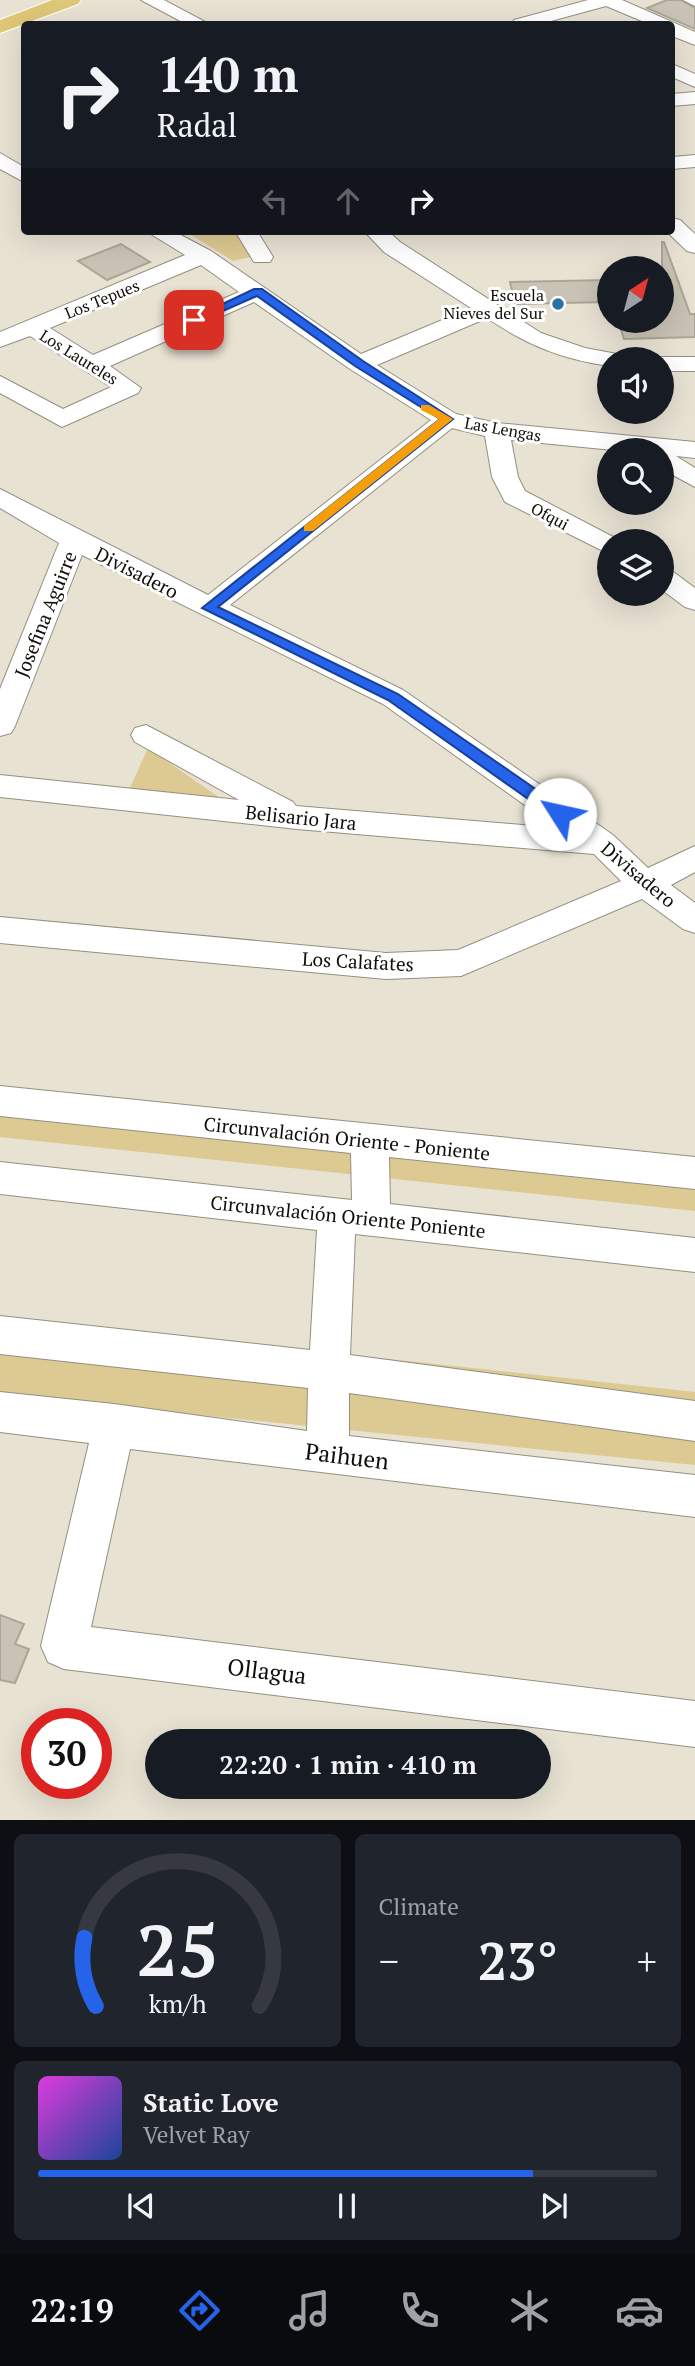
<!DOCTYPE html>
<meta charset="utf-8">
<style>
:root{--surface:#171b24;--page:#20242c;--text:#f1f3f6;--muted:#9ea1a6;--line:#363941;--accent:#2563eb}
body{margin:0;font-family:"PT Serif",serif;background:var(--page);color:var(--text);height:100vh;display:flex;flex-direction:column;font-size:26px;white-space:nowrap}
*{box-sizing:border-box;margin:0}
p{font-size:23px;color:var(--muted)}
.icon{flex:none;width:38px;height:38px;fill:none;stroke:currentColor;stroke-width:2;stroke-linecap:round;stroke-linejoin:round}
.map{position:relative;height:1820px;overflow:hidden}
.drawer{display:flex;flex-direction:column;gap:14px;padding:14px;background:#0d0f14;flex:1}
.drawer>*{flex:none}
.hud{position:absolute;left:21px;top:21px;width:654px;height:214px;border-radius:7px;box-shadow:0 7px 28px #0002;background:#171b24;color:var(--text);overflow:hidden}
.needle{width:46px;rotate:36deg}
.buttons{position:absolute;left:597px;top:256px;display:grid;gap:14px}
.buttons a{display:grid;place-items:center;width:77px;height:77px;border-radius:50%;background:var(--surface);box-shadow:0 7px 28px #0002;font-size:35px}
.speed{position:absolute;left:21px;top:1708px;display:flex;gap:14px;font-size:35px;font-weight:700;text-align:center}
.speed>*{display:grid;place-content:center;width:91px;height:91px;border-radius:50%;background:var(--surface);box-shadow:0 7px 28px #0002;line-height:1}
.speed .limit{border:10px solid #d22;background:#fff;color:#111}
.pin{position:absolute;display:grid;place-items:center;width:60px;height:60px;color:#fff;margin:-30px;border-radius:14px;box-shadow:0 4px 10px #0006}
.me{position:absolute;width:77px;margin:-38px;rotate:305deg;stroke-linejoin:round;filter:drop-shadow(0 0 5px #0008)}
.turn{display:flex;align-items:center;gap:24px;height:147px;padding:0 21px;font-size:32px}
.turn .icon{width:91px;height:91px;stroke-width:2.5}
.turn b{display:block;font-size:49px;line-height:60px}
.lanes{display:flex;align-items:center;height:66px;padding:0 21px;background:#0003;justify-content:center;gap:35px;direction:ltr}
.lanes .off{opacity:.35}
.big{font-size:52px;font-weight:700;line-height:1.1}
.drawer .widget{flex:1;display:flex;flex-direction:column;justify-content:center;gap:10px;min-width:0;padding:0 24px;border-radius:10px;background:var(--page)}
.drawer .dial{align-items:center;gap:0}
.dial svg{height:182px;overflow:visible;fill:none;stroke:var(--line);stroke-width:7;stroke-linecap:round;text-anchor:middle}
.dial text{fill:var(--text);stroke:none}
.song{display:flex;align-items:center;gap:21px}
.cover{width:84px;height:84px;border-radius:10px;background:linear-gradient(135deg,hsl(300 70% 55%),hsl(220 70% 35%))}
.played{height:7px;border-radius:4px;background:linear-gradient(90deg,var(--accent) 80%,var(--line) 80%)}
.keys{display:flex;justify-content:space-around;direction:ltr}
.heat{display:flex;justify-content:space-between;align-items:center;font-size:38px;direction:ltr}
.drawer .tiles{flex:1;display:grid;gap:14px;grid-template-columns:1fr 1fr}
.widget:last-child{grid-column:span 2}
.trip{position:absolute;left:145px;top:1729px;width:406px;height:70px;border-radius:35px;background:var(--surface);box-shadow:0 7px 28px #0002;font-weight:700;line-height:70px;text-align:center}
.menu{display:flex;height:112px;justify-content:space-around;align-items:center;background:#090b0e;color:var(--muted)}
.menu .icon{width:49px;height:49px}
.menu .current{color:var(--accent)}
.menu b{font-size:32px;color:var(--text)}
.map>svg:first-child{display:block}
.green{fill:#ddc992}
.building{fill:#c8c3b4;stroke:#aba697;stroke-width:2}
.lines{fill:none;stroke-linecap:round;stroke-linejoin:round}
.minor-casing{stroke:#948f80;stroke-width:2}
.major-casing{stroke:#fff;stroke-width:2}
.minor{fill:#fff;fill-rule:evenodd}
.major{fill:#dec776;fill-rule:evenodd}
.route{fill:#2563eb;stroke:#184099;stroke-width:2}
.slow{fill:#f59e0b}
.poi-dot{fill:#2474a5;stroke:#fff;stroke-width:2.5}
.labels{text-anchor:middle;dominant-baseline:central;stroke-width:6;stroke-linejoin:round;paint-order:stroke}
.far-poi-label{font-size:16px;fill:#100e09;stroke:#fff;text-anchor:end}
.far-street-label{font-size:16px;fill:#100e09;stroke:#fff}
.street-label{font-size:19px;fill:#100e09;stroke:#fff}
.near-street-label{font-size:23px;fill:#100e09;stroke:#fff}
</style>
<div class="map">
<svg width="695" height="1820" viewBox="0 0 695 1820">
<rect width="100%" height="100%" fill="#e8e2d3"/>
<path class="green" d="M 185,231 L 240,231 L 254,256 L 233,261 Z
M 148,748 L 246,816 L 124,801 Z
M 0,1095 L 695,1169 L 695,1211 L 0,1137 Z
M 0,1317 L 695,1392 L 695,1465 L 0,1395 Z"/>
<path class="building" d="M 667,0 L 681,0 L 695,8 L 695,29 L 647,8 Z
M 662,242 L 664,242 L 690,314 L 695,314 L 695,337 L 624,339 L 618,320 L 662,320 Z
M 121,244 L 150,262 L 107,280 L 78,261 Z
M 609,280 L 609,302 L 515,304 L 510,282 Z
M 0,1615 L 24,1624 L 15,1644 L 29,1649 L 15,1683 L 0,1680 Z"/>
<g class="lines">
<g class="minor-casing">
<path id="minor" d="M 141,0 L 164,0 L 209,24 L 186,24 Z
M 588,0 L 622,0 L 695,32 L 695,45 L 672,36 L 672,24 L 649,24 L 606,6 L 540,24 L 512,24 L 514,20 Z
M 683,0 L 695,0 L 695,6 Z
M 672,64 L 695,74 L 695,87 L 672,77 Z
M 695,92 L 695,104 L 672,106 L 672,94 Z
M 0,153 L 24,167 L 24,182 L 0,169 Z
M 695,155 L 695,167 L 672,169 L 672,157 Z
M 672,218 L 680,220 L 695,234 L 695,253 L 687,251 L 666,231 L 672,231 Z
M 146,231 L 173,231 L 211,251 L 361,354 L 471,308 L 384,252 L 364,231 L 388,231 L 400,242 L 541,333 L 585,348 L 617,354 L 621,359 L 609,359 L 609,366 C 561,359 527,345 487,318 L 377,365 L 456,414 L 497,423 L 695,442 L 695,458 L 676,456 L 695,468 L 695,487 L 662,469 L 662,450 L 613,450 L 511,440 L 518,477 L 525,491 L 619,540 L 609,541 L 609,554 L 505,502 L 492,477 L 485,436 L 452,428 L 230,605 L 403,690 L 613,835 L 648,868 L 695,846 L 695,872 L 671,885 L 695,903 L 695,933 L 683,929 L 642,899 L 461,976 L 386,979 L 0,943 L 0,917 L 386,953 L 458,950 L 621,881 L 594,854 L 297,829 L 0,797 L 0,775 L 239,800 L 135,742 L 131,735 L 135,728 L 146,725 L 293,802 L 296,806 L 557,828 L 383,704 L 82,555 L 15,726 L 11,733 L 0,736 L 0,689 L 59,543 L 0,508 L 0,489 L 208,595 L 431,420 L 350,369 L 254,302 L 110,366 L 141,388 L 138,393 L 62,427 L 0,393 L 0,376 L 63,409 L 111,387 L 30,336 L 0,347 L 0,332 L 185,255 ZM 201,265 L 239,292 L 93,355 L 50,328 Z
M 235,231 L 257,231 L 273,257 L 270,262 L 254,262 Z
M 662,357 L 695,357 L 695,371 L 662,371 L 662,359 L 654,359 Z
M 662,568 L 672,571 L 695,588 L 695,610 L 685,607 L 662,590 Z
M 0,1086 L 695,1157 L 695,1189 L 389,1157 L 390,1204 L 695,1238 L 695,1272 L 355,1234 L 350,1355 L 695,1401 L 695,1441 L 349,1393 L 349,1436 L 695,1475 L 695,1517 L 130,1449 L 91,1627 L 695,1701 L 695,1747 L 64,1669 L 48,1662 L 41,1646 L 89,1443 L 0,1432 L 0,1392 L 114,1404 L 307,1431 L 308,1388 L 0,1354 L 0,1316 L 310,1350 L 317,1230 L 0,1194 L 0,1162 L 352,1200 L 351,1153 L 0,1116 Z"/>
</g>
<g class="major-casing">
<path id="major" d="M 52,0 L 81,0 L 78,4 L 0,33 L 0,20 Z"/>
</g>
<use href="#minor" class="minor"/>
<use href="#major" class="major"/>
</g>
<path class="route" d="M 254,289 L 262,289 L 363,361 L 453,419 L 218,607 L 398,694 L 566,810 L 566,818 L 555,818 L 388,700 L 202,608 L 440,419 L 355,366 L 257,296 L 198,322 L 189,320 Z"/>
<path class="slow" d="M 421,405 L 429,405 L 453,419 L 313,531 L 304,531 L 304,526 L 439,419 L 421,410 Z"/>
<circle class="poi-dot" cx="558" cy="304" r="7"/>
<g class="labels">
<g class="far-poi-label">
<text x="544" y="295">Escuela<tspan x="544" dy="18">Nieves del Sur</tspan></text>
</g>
<g class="far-street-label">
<text transform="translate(102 299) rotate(-22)">Los Tepues</text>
<text transform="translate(79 357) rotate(32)">Los Laureles</text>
<text transform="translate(503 429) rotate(10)">Las Lengas</text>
<text transform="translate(550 516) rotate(28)">Ofqui</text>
</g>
<g class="street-label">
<text transform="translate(137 572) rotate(27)">Divisadero</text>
<text transform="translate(45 614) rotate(-68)">Josefina Aguirre</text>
<text transform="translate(301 817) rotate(6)">Belisario Jara</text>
<text transform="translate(639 874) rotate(40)">Divisadero</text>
<text transform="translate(358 961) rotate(3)">Los Calafates</text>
<text transform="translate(347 1138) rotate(6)">Circunvalación Oriente - Poniente</text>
<text transform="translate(348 1216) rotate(6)">Circunvalación Oriente Poniente</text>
</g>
<g class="near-street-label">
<text transform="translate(347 1456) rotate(7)">Paihuen</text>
<text transform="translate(267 1671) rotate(7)">Ollagua</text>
</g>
</g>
</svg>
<div class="buttons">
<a><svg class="needle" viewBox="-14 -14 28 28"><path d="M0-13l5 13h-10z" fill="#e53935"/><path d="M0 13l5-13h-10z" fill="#9ea1a6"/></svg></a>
<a><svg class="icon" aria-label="sound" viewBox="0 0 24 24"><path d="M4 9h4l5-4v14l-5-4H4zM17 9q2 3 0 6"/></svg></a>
<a><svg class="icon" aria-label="search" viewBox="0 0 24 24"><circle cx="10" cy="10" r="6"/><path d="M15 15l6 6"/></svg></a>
<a><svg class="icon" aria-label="layers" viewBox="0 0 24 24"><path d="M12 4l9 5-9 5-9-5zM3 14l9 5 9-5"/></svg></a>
</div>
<div class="speed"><div class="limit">30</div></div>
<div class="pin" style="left:194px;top:320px;background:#d93025"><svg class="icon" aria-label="arrive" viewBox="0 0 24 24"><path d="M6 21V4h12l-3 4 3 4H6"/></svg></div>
<svg class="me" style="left:560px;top:814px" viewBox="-20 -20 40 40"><circle r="19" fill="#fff"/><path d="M0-13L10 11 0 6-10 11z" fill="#2563eb"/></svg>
<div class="trip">22:20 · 1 min · 410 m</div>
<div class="hud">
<div class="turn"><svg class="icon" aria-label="right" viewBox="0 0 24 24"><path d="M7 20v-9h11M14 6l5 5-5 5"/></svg><div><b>140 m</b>Radal</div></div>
<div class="lanes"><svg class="icon off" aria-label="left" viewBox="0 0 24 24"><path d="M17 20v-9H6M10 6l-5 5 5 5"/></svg><svg class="icon off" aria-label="ahead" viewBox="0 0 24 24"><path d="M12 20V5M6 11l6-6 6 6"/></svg><svg class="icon" aria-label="right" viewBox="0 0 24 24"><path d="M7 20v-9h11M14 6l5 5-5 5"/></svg></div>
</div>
</div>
<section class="drawer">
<div class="tiles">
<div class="widget dial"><svg viewBox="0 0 100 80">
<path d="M14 69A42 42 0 1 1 86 69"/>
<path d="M14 69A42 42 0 0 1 9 39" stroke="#2563eb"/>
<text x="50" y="56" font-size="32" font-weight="700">25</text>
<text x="50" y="72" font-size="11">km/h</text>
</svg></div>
<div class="widget"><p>Climate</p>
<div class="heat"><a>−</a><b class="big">23°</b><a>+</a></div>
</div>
<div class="widget">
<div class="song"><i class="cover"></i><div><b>Static Love</b><p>Velvet Ray</p></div></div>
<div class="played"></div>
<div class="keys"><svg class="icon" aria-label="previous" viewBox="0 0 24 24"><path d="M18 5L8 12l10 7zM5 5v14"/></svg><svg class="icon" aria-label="pause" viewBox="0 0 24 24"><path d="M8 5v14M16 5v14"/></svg><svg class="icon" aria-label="next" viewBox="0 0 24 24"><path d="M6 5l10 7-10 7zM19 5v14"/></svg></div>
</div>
</div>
</section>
<nav class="menu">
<b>22:19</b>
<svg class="icon current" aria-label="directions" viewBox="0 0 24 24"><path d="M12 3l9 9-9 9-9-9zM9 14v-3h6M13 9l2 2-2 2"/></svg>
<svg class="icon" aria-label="music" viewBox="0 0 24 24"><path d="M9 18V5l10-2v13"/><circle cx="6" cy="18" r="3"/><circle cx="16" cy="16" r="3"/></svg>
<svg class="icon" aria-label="phone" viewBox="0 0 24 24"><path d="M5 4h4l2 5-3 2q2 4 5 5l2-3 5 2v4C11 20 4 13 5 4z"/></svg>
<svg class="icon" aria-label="climate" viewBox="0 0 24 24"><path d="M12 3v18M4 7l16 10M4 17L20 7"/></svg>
<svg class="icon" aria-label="car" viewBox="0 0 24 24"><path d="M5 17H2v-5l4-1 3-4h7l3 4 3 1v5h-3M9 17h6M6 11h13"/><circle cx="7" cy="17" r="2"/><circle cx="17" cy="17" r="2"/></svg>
</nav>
